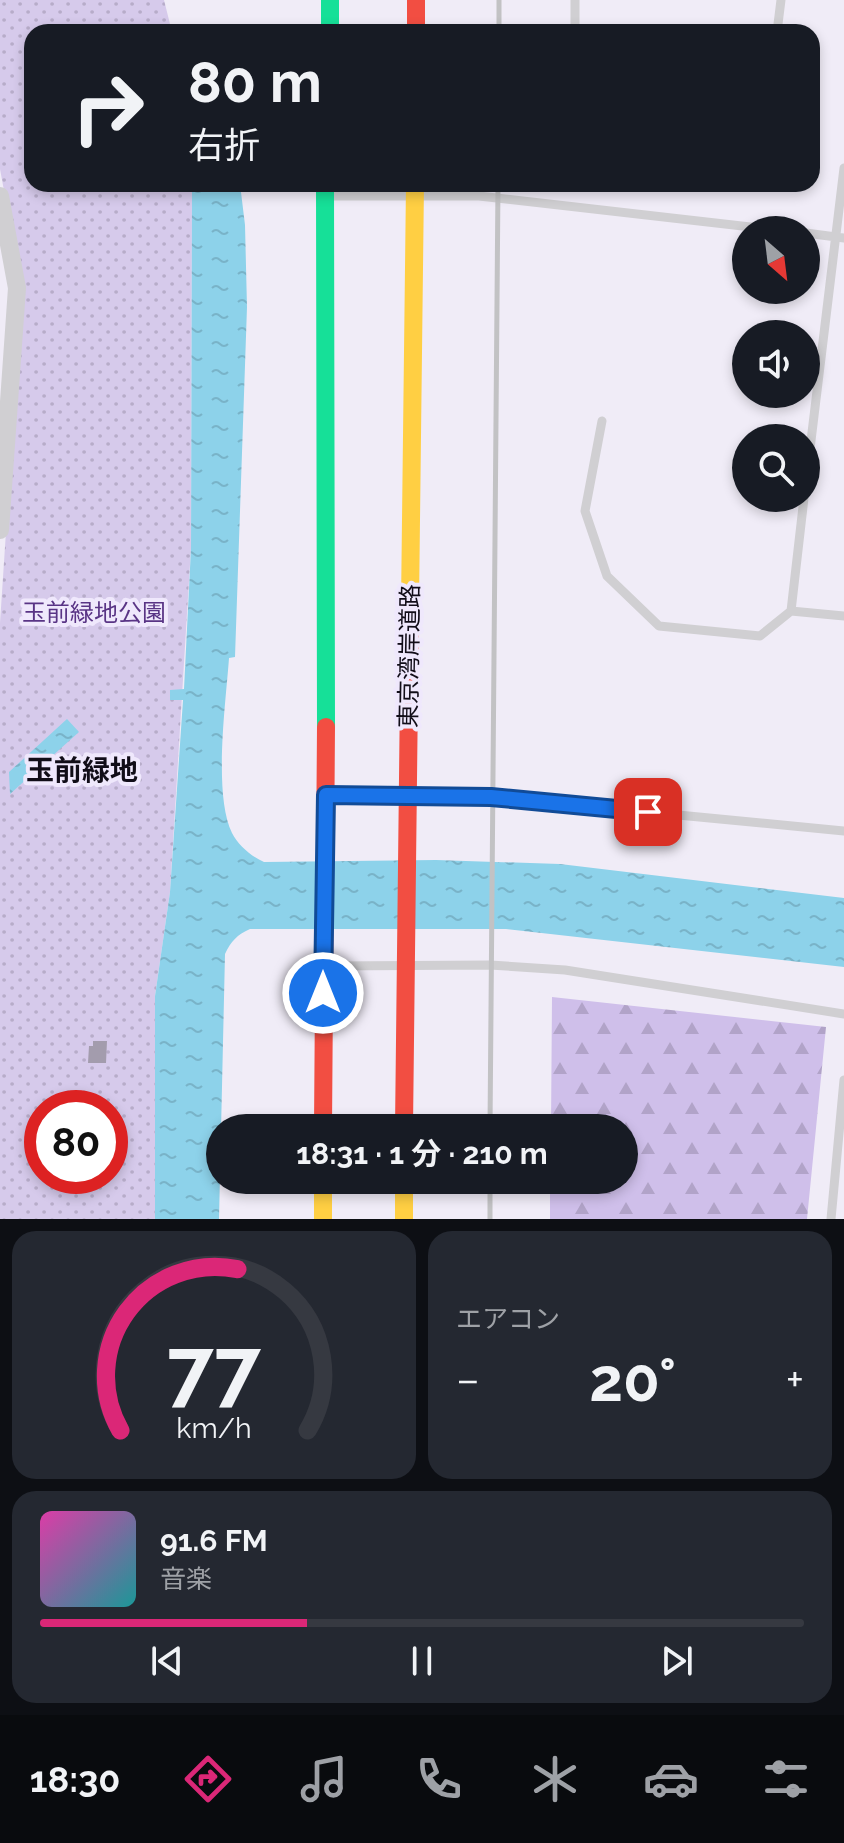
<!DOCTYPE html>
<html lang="ja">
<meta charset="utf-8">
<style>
:root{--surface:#171b24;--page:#242831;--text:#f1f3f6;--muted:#9ea1a6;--line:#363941;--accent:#db2777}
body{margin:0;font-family:Raleway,"Noto Sans JP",sans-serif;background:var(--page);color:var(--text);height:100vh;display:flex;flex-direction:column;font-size:30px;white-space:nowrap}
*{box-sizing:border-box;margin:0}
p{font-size:26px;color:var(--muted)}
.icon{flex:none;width:44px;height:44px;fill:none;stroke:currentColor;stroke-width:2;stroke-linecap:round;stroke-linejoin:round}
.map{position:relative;height:1219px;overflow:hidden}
.drawer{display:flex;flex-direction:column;gap:12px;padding:12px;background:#0d0f14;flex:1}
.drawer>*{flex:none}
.top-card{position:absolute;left:24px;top:24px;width:796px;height:168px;border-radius:24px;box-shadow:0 4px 12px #0003;background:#171b24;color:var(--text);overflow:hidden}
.needle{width:52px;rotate:152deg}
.tools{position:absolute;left:732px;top:216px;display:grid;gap:16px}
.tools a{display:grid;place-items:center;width:88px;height:88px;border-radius:50%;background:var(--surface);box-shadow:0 4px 12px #0003;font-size:40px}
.speed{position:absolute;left:24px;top:1090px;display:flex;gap:16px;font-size:40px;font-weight:700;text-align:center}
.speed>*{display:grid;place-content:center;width:104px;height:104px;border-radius:50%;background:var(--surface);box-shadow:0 4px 12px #0003;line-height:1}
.speed .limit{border:12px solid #d22;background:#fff;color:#111}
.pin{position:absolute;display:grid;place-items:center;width:68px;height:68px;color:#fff;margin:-34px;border-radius:16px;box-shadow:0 4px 12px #0006}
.me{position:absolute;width:88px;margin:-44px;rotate:0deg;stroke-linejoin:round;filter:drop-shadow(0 0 6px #0008)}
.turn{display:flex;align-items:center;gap:28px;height:168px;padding:0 32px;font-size:36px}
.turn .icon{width:104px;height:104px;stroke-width:2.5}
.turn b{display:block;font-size:56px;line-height:68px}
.big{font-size:60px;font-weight:700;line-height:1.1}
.drawer .card{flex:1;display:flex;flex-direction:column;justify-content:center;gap:12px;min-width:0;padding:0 28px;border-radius:24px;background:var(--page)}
.drawer .dial{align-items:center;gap:0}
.dial svg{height:208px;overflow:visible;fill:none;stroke:var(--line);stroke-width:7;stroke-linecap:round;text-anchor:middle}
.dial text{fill:var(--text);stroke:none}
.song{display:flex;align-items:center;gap:24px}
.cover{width:96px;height:96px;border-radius:12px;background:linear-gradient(135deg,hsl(320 70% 55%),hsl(180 70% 35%))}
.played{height:8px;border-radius:4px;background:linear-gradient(90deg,var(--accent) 35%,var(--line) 35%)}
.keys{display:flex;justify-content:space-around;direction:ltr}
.heat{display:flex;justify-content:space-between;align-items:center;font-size:44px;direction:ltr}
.drawer .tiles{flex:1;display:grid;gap:12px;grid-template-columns:1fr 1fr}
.card:last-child{grid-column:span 2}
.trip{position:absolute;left:206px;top:1114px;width:432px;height:80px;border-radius:40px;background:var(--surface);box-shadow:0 4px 12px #0003;font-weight:700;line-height:80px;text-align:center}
.tabs{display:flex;height:128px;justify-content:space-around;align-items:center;background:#090b0e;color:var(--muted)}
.tabs .icon{width:56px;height:56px}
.tabs .active{color:var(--accent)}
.tabs b{font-size:36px;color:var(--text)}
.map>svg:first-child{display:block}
.forest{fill:url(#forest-firs)}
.park{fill:url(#park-dots);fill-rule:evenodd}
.water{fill:url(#water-ripples)}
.building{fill:#a39cad}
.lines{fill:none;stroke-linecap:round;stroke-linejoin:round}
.lane{stroke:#d0cfd2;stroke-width:9}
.street{stroke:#d0cfd2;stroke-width:18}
.fast{stroke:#16e098;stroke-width:18}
.slow{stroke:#ffcf43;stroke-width:18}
.jam{stroke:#f24e42;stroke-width:18}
.rail{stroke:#c2c2c4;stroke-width:5}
.route-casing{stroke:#114b97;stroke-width:20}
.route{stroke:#1a73e8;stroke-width:14}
.labels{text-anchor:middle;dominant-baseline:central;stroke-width:8;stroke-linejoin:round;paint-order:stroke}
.park-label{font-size:24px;fill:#593485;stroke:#efe8fc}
.street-label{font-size:24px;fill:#110d18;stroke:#efe8fc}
.quarter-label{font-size:28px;font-weight:bold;fill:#110d18;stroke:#efe8fc}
</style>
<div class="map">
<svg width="844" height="1219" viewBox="0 0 844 1219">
<defs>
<pattern id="forest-firs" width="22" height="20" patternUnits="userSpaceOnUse" patternTransform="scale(2)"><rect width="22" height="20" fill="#cfbfea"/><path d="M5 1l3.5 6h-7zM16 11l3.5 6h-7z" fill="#b1a3c8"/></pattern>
<pattern id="park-dots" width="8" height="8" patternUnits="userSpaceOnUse" patternTransform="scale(2)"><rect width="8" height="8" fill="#d6caeb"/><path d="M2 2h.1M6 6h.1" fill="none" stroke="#b7acc9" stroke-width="1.8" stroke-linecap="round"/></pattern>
<pattern id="water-ripples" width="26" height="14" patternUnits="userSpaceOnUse" patternTransform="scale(2)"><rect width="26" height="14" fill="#8dd2ea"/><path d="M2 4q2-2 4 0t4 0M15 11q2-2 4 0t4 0" fill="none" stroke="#79b3c8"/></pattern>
</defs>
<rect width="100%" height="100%" fill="#f0ecf7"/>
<path class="forest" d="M 552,997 L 826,1027 L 807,1219 L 550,1219 L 550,1180 L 624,1180 L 624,1128 L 551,1128 Z"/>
<path class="park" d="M 0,0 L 164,0 L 172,32 L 32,32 L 32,184 L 192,184 L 191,548 L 170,892 L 155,996 L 155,1219 L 0,1219 L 0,623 L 22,288 L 0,169 ZM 42,1108 L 110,1108 L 110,1176 L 42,1176 Z"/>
<path class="water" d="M 192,184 L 240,184 L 245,225 L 247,307 L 235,657 L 229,658 C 226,702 213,794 232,833 C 238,845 252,857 264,862 L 436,860 L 560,864 L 844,898 L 844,967 L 506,929 L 250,929 C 237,935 231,941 225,954 L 219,1219 L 155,1219 L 155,996 L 170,892 L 183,700 L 170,700 L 170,690 L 184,689 L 191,548 Z
M 67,719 L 79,732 L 10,794 L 9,772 Z"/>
<path class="building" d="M 93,1041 L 107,1041 L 106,1063 L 88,1063 L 89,1046 L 93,1046 Z"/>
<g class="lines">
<path class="lane" d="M 575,32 L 575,0
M 777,32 L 781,0
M 737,184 L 759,186 L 759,184
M 332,196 L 479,196 L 778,230
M 806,233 L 844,238
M 602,421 L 585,511 L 607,576 L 659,626 L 760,636 L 791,611
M 806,482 L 844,168
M 804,498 L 791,611 L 844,616
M 333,795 L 491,797 L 844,831
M 331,966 L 490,965 L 565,970 L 844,1014
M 831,1219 L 844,1080"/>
<path class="street" d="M 0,196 L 17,288 L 0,530"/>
<path class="fast" d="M 330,0 L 330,32
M 325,184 L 326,727"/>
<path class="slow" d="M 410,604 L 415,184
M 323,1180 L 323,1219
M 404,1180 L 404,1219"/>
<path class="jam" d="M 416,0 L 416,32
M 323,1128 L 326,727
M 404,1128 L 410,604"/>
<path class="rail" d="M 499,32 L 499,0
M 490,1128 L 498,184
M 490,1219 L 490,1180"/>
</g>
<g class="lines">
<g class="route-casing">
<path id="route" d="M 323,993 L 326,795 L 491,797 L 648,812"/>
</g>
<use href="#route" class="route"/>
</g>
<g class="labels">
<g class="park-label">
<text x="94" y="612">玉前緑地公園</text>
</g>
<g class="street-label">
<text transform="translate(409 656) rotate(-89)">東京湾岸道路</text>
</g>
<g class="quarter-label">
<text x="82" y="770">玉前緑地</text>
</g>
</g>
</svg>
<div class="tools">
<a><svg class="needle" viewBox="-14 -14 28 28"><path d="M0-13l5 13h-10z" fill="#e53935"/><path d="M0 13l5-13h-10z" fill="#9ea1a6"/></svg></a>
<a><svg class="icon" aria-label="sound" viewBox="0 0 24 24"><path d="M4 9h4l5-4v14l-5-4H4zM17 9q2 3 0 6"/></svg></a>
<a><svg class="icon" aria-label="search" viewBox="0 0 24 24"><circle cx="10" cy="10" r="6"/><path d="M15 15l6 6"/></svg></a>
</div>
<div class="speed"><div class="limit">80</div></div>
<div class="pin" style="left:648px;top:812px;background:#d93025"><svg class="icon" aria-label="arrive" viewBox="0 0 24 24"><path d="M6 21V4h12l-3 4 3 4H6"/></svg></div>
<svg class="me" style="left:323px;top:993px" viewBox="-20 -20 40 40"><circle r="17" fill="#1a73e8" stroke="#fff" stroke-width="3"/><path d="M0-11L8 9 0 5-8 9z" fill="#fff"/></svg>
<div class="trip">18:31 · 1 分 · 210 m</div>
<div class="top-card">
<div class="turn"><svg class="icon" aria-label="right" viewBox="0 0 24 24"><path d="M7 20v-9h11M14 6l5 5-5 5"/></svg><div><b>80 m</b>右折</div></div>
</div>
</div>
<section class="drawer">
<div class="tiles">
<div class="card dial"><svg viewBox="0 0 100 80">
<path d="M14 69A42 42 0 1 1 86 69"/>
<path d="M14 69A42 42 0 0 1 59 7" stroke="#db2777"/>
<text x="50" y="56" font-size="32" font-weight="700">77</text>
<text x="50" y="72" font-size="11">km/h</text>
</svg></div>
<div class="card"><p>エアコン</p>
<div class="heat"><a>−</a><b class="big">20°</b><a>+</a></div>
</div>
<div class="card">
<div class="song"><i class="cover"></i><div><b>91.6 FM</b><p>音楽</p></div></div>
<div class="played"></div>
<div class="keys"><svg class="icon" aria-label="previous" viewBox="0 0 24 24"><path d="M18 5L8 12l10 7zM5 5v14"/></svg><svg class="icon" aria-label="pause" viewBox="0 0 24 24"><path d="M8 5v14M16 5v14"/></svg><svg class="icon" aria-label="next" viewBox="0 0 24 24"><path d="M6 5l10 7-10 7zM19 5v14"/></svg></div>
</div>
</div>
</section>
<nav class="tabs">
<b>18:30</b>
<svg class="icon active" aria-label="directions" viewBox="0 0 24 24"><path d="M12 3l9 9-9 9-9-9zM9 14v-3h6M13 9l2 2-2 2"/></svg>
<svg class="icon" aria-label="music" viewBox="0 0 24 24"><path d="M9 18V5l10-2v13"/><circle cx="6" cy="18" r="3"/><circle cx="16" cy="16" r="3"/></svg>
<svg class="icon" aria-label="phone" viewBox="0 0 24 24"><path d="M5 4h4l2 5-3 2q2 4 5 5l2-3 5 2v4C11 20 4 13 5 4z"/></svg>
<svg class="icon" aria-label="climate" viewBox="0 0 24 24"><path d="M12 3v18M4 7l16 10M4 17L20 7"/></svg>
<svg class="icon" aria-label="car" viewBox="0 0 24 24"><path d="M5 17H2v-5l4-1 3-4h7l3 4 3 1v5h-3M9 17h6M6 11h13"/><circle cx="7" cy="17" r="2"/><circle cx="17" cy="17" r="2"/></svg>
<svg class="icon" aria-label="filters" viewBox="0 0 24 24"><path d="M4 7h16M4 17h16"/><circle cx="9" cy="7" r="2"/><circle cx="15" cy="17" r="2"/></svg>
</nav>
